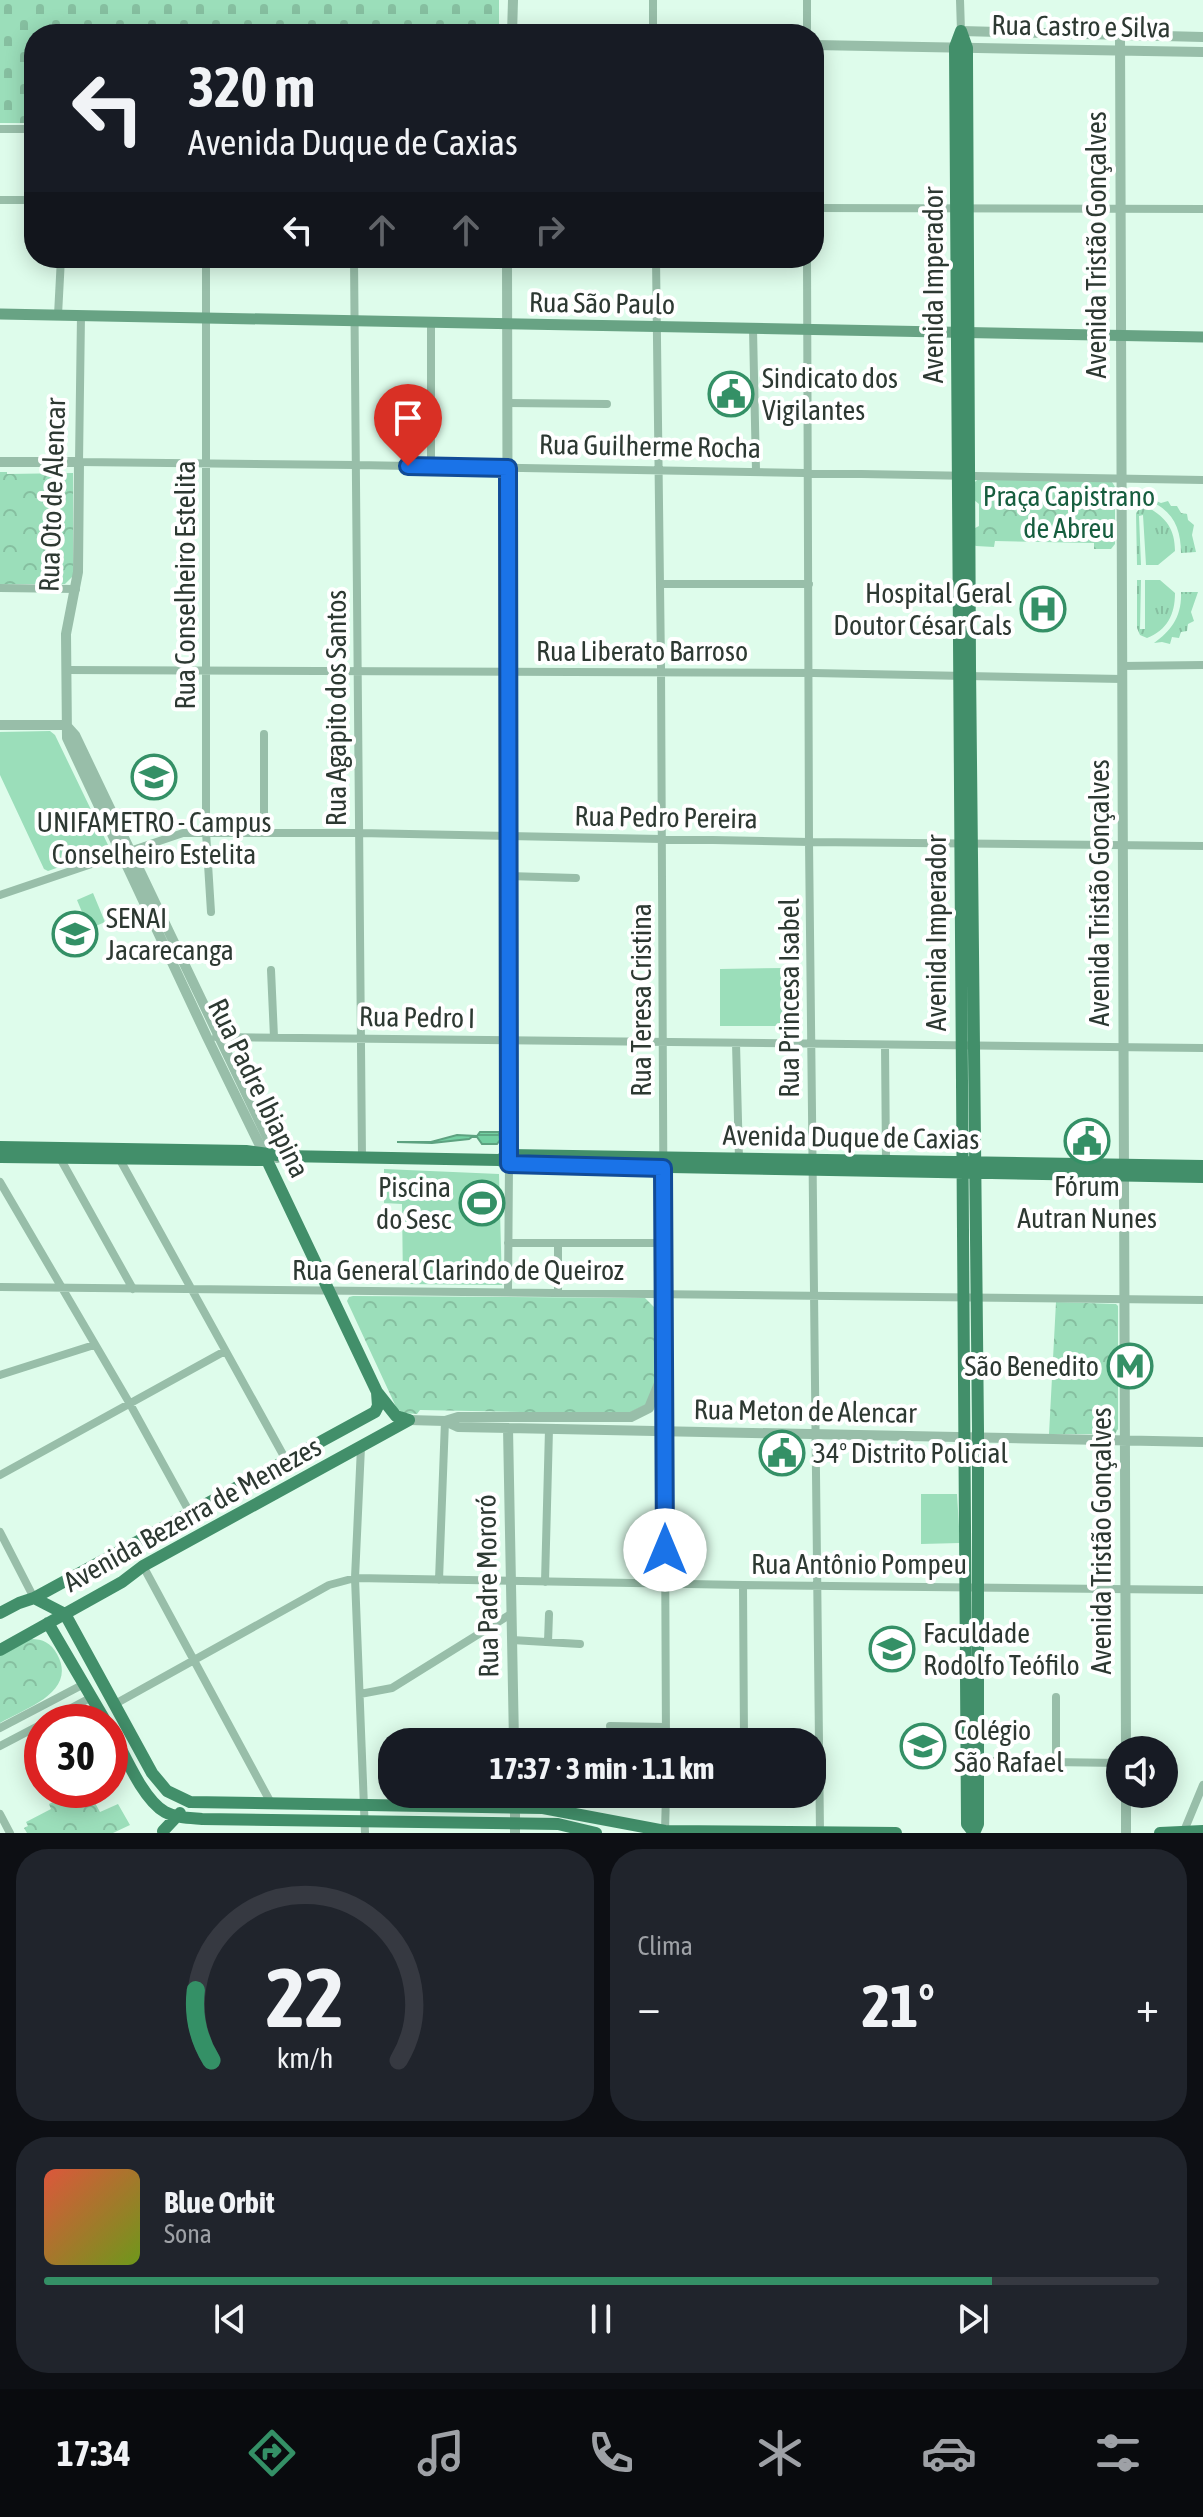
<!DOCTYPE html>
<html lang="pt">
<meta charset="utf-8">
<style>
:root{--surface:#171b24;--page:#20242c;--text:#f1f3f6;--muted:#9ea1a6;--line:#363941;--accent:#349066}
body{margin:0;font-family:"Asap Condensed",sans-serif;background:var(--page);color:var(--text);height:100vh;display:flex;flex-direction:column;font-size:30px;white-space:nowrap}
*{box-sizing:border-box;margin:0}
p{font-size:26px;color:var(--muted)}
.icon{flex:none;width:44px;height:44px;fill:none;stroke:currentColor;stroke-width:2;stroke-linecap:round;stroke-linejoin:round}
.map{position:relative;height:1833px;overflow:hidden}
.details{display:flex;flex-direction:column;gap:16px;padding:16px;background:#0d0f14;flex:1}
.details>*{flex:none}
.top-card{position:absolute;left:24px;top:24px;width:800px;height:244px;border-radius:32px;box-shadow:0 4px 20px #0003;background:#171b24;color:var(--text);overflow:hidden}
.buttons{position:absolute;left:1106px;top:1736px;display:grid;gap:16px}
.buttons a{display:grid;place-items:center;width:72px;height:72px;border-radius:50%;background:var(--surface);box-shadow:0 4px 20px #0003;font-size:40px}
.speed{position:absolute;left:24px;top:1704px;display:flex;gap:16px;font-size:40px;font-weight:700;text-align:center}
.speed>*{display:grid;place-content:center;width:104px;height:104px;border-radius:50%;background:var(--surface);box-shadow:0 4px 20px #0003;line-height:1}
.speed .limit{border:12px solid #d22;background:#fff;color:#111}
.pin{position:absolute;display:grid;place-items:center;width:68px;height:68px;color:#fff;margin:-82px -34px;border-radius:50% 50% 50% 0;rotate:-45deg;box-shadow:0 0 8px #0007}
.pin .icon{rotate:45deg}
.me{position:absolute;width:88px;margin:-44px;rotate:0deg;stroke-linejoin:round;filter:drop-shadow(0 0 6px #0008)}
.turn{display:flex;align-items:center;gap:28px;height:168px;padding:0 32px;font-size:36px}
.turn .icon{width:104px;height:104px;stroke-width:2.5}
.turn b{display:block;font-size:56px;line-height:68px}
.lanes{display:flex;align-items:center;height:76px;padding:0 32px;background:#0003;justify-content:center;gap:40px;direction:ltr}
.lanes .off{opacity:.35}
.big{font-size:60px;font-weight:700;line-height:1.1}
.details .tile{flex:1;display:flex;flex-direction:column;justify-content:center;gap:12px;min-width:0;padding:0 28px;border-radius:32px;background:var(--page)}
.details .dial{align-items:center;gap:0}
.dial svg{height:208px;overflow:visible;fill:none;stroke:var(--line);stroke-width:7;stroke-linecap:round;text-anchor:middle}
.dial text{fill:var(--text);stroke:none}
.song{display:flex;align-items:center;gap:24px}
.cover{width:96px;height:96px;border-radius:12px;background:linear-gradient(135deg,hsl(10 70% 55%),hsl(80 70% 35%))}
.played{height:8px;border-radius:4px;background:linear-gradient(90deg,var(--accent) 85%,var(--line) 85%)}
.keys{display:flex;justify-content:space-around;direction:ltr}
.heat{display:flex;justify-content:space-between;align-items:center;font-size:44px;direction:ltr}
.details .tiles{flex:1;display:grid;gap:16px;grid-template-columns:1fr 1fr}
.tile:last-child{grid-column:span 2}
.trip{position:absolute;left:378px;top:1728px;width:448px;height:80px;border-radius:32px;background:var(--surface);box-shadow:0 4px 20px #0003;font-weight:700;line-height:80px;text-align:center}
.menu{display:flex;height:128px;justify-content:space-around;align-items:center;background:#090b0e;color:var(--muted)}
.menu .icon{width:56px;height:56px}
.menu .active{color:var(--accent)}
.menu b{font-size:36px;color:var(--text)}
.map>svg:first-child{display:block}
.grass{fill:url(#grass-tufts)}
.forest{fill:url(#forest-crowns)}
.cemetery{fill:url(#cemetery-stones)}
.pitch{fill:#9bdeba}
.water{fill:url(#water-rules);stroke:#5da280;stroke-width:2}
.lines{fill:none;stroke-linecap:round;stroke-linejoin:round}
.minor{stroke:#98bea9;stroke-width:8}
.tertiary{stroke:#98bea9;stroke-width:10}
.secondary{stroke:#68a384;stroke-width:11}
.primary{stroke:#428f6a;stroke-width:12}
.route-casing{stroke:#114b97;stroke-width:20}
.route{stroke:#1a73e8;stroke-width:14}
.labels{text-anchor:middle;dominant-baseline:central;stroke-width:8;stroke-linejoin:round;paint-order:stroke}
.street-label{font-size:28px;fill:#2d3932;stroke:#fff}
.poi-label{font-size:28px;fill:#2d3932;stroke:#fff;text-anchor:start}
.park-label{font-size:28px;fill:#175e3f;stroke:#fff}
</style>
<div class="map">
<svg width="1203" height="1833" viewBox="0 0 1203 1833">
<defs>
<pattern id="grass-tufts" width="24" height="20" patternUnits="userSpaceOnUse" patternTransform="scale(2)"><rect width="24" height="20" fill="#9bdeba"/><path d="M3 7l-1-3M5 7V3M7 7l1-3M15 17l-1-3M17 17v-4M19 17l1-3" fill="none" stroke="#86bfa0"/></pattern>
<pattern id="forest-crowns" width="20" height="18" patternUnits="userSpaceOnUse" patternTransform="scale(2)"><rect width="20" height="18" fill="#9bdeba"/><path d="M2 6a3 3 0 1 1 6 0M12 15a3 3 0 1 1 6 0" fill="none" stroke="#86bfa0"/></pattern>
<pattern id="cemetery-stones" width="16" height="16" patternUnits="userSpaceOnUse" patternTransform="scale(2)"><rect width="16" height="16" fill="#9bdeba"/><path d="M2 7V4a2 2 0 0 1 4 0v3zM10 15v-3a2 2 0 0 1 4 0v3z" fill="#86bfa0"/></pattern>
<pattern id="water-rules" width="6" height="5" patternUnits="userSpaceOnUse" patternTransform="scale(2)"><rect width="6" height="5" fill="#72cfa1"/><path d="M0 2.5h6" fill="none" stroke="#5ea984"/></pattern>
</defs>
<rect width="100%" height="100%" fill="#defceb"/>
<path class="grass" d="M 1154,500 L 1161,503 L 1168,501 L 1171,506 L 1177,506 L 1181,513 L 1187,514 L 1188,520 L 1194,525 L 1192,535 L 1196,552 L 1181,553 C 1181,530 1174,512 1152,502 Z
M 1145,506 C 1165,516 1175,528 1175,551 L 1158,565 L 1146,565 L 1143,515 L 1139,516 L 1141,565 L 1137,565 L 1136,513 L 1141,507 Z
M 1137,580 L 1141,580 L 1140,629 L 1145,629 L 1145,580 L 1160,580 L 1175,593 C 1175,615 1167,630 1147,638 L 1140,635 L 1137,628 Z
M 1181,592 L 1198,592 L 1191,612 L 1194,621 L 1188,624 L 1187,631 L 1181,632 L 1179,638 L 1172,637 L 1170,644 L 1162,642 L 1154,643 C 1171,631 1182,617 1181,592 Z"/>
<path class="forest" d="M 0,472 L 7,472 L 7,474 L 73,473 L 73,576 L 65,584 L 0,584 Z
M 978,479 L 1112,482 L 1115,487 L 1115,544 L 1111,549 L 1094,549 L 1094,543 L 995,541 L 994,547 L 976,546 L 974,545 L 973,529 L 979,526 L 979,504 L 974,500 L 974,483 Z
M 353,1296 L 645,1298 L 656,1309 L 656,1388 L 651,1402 L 627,1414 L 420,1410 L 417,1414 L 404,1413 L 397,1409 L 347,1301 L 349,1297 Z
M 1056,1302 L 1116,1304 L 1118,1306 L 1118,1429 L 1115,1434 L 1049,1434 Z
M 31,1639 C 43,1639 51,1643 57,1654 C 78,1692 26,1708 0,1723 L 0,1656 Z
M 81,1790 L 88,1790 L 100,1812 L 118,1804 L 130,1825 L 113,1833 L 27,1833 L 24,1828 L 28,1826 L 26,1822 L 51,1809 L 49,1804 L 53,1802 L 62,1805 L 72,1803 Z"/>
<path class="cemetery" d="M 0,0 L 499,0 L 499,34 L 34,34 L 34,123 L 0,123 Z"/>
<path class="pitch" d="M 50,731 L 55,735 L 109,847 L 108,850 L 48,871 L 44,869 L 0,775 L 0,732 Z
M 93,893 L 105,922 L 89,929 L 77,900 Z
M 785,968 L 785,1026 L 720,1026 L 720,969 Z
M 384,1169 L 499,1174 L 502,1285 L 403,1284 L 402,1204 L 384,1203 Z
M 921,1494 L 957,1494 L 960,1543 L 921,1544 Z"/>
<path class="water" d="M 480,1132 L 499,1132 L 500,1140 L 497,1144 L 482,1144 L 477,1137 L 472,1137 L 469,1139 L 432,1143 L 397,1142 L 431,1142 L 457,1135 L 477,1136 Z
M 492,1185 L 493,1221 L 472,1222 L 471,1186 Z"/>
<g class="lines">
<path class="minor" d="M 653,0 L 653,34
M 960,0 L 961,31
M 807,34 L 807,0
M 0,129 L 34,129
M 0,200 L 34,200
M 814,208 L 1203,209
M 206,258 L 206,832 L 211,912
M 354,258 L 362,1158
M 656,258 L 661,667 L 666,1742
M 807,258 L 809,842 L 820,1833
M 426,262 L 426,258
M 58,315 L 61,258
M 81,315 L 79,462 L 355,465 L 1203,480
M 753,329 L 756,471
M 508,403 L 607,404
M 431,466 L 431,323
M 660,584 L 809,584
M 0,588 L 76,589
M 1122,666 L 1203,665
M 66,670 L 813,673 L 1122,679
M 264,734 L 264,832
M 508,876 L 576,878
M 0,895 L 183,833 L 359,833 L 809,842 L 1203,846
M 271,970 L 274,1037
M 216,1037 L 1203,1048
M 736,1043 L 739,1159
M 885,1045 L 886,1161
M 60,1158 L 133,1289
M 119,1158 L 286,1460
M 0,1182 L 130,1404 L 190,1513
M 508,1243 L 663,1243
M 558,1243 L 558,1293
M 0,1287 L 1203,1300
M 508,1292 L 509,1164
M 0,1375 L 94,1345
M 361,1447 L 355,1578 L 365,1833
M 0,1475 L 225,1351
M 0,1532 L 34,1598
M 143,1566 L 271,1803
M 439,1580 L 445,1421
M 545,1582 L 549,1429
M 743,1585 L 744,1742
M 512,1640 L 580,1644
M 548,1642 L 549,1614
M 360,1694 L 392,1688 L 511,1614
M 1056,1697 L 1056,1763
M 115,1704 L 329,1585 L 355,1578 L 743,1585 L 1203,1590
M 45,1722 L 92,1697
M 610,1726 L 666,1727
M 0,1728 L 84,1684
M 0,1746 L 42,1724
M 979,1761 L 1120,1763
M 0,1814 L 10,1833
M 665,1831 L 666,1794
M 1184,1831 L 1203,1785"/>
<path class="tertiary" d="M 961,31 L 1203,37
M 512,34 L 513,0
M 1120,35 L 1126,1750
M 814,45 L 1203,52
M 507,258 L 509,1160
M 0,462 L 79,462 L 78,572 L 66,634 L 67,738 L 207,1037 L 264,1154
M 0,725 L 66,725
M 66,725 L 75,735 L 277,1158
M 409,1420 L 445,1421 L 458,1427 L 1203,1442
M 445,1421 L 458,1417 L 631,1417 L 649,1408 L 665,1369
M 508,1428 L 514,1742
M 515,1794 L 515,1833
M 1126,1794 L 1126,1833"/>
<path class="secondary" d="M 0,314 L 1203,337"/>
<path class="primary" d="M 961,31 L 955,47 L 967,1824 L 974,1833
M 961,31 L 967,48 L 967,59 L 970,667 L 978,1429 L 978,1824 L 974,1833
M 0,1147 L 246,1151 L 284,1156 L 499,1160 L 509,1164 L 1203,1177
M 264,1154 L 377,1392 L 396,1416 L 409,1420
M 0,1157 L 265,1160
M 499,1160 L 509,1155 L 1203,1166
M 34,1598 L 65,1614 L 152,1773 L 167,1791 L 190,1802 L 543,1808 L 665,1831 L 896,1833
M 0,1613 L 19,1603 L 34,1598 L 375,1412 L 378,1406 L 377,1392
M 48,1623 L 106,1722
M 0,1650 L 122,1582 L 143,1566 L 409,1420
M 110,1728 C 123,1751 142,1799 165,1812 C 176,1818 190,1818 202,1819 L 558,1824 L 596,1833
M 163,1831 L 180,1813
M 1160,1833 L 1203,1831"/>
</g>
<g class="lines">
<g class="route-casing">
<path id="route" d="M 408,466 L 508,468 L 509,1164 L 663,1168 L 665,1550"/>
</g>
<use href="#route" class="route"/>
</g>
<defs>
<g id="civic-ring" transform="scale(2.3)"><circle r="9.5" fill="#fff" stroke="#349066" stroke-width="1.5"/><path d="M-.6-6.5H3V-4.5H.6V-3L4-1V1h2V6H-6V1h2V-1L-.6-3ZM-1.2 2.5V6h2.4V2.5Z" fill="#349066"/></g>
<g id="hospital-ring" transform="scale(2.3)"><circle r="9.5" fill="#fff" stroke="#349066" stroke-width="1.5"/><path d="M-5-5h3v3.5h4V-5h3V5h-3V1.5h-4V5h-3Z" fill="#349066"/></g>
<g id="university-ring" transform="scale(2.3)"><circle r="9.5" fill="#fff" stroke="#349066" stroke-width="1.5"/><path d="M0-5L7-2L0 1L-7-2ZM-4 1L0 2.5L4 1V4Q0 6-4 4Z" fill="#349066"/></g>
<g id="stadium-ring" transform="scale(2.3)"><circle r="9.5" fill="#fff" stroke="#349066" stroke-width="1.5"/><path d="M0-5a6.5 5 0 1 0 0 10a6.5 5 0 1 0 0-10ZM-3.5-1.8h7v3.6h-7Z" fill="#349066"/></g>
<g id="metro-ring" transform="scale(2.3)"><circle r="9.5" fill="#fff" stroke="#349066" stroke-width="1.5"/><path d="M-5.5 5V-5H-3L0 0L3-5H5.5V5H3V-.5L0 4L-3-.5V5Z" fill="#349066"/></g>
<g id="school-ring" transform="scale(2.3)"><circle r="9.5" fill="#fff" stroke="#349066" stroke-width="1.5"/><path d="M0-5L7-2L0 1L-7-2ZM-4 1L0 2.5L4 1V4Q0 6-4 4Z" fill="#349066"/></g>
</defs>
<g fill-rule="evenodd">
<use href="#civic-ring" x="731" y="394"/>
<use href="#hospital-ring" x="1043" y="609"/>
<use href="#university-ring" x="154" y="777"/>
<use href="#university-ring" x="75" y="934"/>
<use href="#civic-ring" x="1087" y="1141"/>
<use href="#stadium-ring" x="482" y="1203"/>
<use href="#metro-ring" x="1130" y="1366"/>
<use href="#civic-ring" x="782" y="1453"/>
<use href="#university-ring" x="892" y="1649"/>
<use href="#school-ring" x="923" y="1746"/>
</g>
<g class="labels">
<g class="street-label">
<text transform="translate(1081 26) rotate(1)">Rua Castro e Silva</text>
<text transform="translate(1096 245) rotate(-90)">Avenida Tristão Gonçalves</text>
<text transform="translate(933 285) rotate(-90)">Avenida Imperador</text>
<text transform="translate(602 303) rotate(1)">Rua São Paulo</text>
<text transform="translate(650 446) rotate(1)">Rua Guilherme Rocha</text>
<text transform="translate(52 495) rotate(-88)">Rua Oto de Alencar</text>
<text transform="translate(185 585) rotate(-90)">Rua Conselheiro Estelita</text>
<text x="642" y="651">Rua Liberato Barroso</text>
<text transform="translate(336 708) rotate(-90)">Rua Agapito dos Santos</text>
<text transform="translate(666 817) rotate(1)">Rua Pedro Pereira</text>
<text transform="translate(1099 893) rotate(-90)">Avenida Tristão Gonçalves</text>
<text transform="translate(936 933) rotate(-90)">Avenida Imperador</text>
<text transform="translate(789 998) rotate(-90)">Rua Princesa Isabel</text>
<text transform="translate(641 1000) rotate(-90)">Rua Teresa Cristina</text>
<text transform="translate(417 1017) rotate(1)">Rua Pedro I</text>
<text transform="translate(259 1088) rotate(64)">Rua Padre Ibiapina</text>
<text transform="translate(851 1137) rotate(1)">Avenida Duque de Caxias</text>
<text x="458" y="1270">Rua General Clarindo de Queiroz</text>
<text transform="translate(805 1411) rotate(1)">Rua Meton de Alencar</text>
<text transform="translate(192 1514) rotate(-29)">Avenida Bezerra de Menezes</text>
<text transform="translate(1101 1541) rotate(-90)">Avenida Tristão Gonçalves</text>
<text x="859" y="1564">Rua Antônio Pompeu</text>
<text transform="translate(487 1586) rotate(-91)">Rua Padre Mororó</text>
</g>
<g class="poi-label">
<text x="762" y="378">Sindicato dos<tspan x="762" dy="32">Vigilantes</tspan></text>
<text x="1012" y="593" text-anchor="end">Hospital Geral<tspan x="1012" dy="32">Doutor César Cals</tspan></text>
<text x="154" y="822" text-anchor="middle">UNIFAMETRO - Campus<tspan x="154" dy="32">Conselheiro Estelita</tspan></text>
<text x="106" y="918">SENAI<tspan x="106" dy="32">Jacarecanga</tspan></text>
<text x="1087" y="1186" text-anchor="middle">Fórum<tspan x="1087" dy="32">Autran Nunes</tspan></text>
<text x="451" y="1187" text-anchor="end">Piscina<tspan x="451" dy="32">do Sesc</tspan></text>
<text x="1099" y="1366" text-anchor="end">São Benedito</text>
<text x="813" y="1453">34º Distrito Policial</text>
<text x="923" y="1633">Faculdade<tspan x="923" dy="32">Rodolfo Teófilo</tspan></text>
<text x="954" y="1730">Colégio<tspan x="954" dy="32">São Rafael</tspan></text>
</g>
<g class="park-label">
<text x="1069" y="496">Praça Capistrano<tspan x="1069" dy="32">de Abreu</tspan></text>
</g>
</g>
</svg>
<div class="buttons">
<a><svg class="icon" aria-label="sound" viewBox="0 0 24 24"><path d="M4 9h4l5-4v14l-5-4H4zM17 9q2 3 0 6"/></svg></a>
</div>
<div class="speed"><div class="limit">30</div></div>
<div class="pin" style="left:408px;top:466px;background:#d93025"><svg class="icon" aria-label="arrive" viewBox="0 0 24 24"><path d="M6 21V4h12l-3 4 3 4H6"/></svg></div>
<svg class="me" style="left:665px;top:1550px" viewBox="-20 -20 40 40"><circle r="19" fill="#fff"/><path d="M0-13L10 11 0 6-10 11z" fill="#1a73e8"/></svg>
<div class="trip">17:37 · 3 min · 1.1 km</div>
<div class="top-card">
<div class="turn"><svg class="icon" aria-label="left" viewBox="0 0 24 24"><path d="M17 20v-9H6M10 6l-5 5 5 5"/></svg><div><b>320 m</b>Avenida Duque de Caxias</div></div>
<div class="lanes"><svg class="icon" aria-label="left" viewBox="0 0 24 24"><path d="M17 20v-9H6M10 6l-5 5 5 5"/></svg><svg class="icon off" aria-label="ahead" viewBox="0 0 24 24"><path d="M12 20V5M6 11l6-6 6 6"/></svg><svg class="icon off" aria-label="ahead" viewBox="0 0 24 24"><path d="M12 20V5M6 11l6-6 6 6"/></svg><svg class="icon off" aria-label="right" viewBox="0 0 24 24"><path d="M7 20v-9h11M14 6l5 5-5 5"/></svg></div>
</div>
</div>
<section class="details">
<div class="tiles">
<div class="tile dial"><svg viewBox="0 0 100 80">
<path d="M14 69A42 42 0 1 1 86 69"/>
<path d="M14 69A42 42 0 0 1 8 42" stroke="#349066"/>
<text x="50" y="56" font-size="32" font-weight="700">22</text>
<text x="50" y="72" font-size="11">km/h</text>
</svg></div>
<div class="tile"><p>Clima</p>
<div class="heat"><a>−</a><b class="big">21°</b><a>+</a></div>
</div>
<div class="tile">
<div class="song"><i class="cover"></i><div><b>Blue Orbit</b><p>Sona</p></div></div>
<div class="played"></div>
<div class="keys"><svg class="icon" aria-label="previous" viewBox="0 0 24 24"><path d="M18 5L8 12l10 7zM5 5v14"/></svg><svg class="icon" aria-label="pause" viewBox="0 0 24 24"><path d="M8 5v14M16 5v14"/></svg><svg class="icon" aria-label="next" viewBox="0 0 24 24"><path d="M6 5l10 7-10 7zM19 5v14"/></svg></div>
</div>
</div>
</section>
<nav class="menu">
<b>17:34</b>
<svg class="icon active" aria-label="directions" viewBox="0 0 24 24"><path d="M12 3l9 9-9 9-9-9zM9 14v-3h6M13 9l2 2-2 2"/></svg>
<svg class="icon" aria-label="music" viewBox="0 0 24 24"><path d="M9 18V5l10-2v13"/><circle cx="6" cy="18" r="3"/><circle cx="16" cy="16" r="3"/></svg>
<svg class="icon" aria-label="phone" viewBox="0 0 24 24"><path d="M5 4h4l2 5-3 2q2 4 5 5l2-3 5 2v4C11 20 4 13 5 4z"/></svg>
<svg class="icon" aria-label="climate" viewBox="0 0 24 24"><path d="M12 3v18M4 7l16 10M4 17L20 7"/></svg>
<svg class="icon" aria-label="car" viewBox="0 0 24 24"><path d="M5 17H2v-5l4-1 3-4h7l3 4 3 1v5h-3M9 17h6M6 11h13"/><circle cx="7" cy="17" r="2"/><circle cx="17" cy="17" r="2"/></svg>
<svg class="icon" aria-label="filters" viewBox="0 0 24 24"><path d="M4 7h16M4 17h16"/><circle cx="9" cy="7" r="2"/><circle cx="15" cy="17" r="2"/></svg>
</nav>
